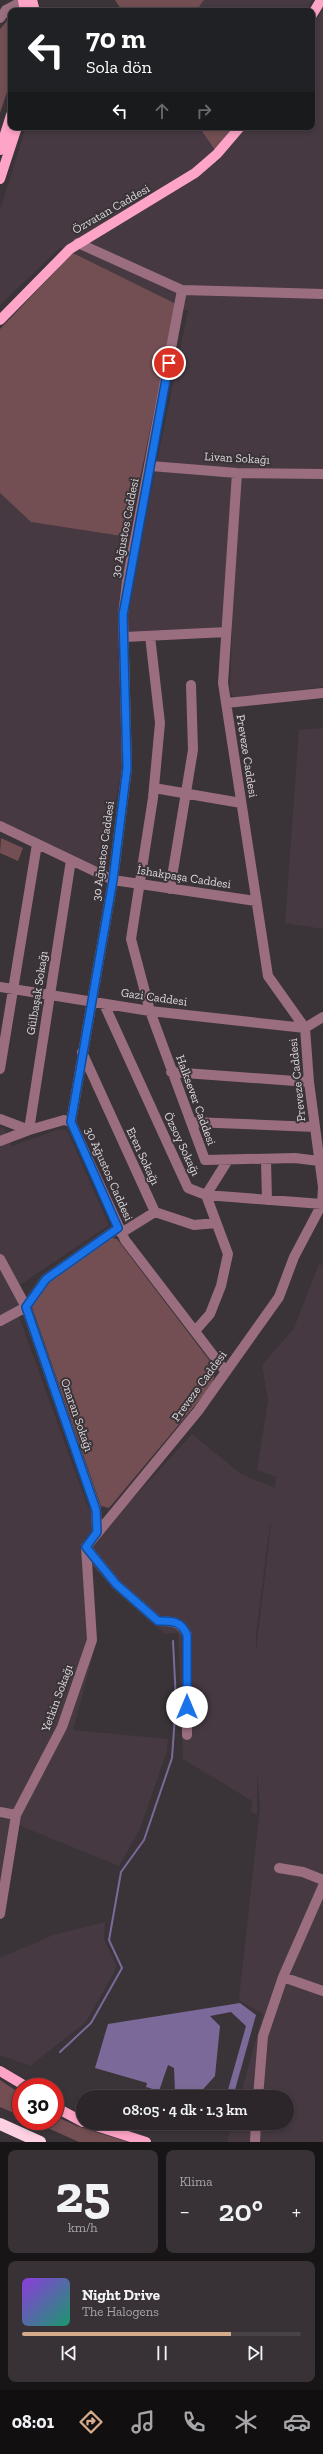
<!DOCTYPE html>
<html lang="tr">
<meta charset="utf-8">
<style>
:root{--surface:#2c262a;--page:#383236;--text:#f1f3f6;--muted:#a6a5a8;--line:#484347;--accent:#d6ab8b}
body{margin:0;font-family:"Zilla Slab",serif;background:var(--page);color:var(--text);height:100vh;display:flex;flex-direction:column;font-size:15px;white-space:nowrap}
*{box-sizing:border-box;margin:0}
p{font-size:13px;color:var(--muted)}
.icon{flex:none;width:22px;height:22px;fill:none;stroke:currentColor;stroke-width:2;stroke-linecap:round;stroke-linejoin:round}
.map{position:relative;height:2142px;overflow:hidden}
.sheet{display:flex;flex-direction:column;gap:8px;padding:8px;background:#181517;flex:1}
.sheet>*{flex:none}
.banner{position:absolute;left:8px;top:8px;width:307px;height:122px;border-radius:8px;box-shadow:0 2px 6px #0003,0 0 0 1px var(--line);background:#202124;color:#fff;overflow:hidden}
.speed{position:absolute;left:12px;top:2078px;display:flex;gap:8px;font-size:20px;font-weight:700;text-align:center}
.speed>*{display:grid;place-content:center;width:52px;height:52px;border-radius:50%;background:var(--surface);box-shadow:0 2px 6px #0003,0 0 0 1px var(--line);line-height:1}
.speed .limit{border:6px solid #d22;background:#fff;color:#111}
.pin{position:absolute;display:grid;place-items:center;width:34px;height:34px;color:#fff;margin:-17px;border:2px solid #fff;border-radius:50%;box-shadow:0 1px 4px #0007}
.me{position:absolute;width:44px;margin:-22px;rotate:0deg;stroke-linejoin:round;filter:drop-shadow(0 0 3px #0008)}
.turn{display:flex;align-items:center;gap:14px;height:84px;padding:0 12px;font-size:18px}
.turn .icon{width:52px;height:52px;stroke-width:2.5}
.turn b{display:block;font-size:28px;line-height:34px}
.lanes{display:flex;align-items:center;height:38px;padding:0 12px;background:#0003;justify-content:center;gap:20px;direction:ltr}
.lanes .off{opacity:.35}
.big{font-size:30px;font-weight:600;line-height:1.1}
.sheet .tile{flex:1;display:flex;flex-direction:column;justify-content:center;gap:6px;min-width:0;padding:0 14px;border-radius:8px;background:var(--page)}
.sheet .dial{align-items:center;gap:0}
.dial b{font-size:52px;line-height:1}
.song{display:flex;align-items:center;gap:12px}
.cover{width:48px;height:48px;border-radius:6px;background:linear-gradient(135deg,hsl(270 70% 55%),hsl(160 70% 35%))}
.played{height:4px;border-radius:2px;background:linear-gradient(90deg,var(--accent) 75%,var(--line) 75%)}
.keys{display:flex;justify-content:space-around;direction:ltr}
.heat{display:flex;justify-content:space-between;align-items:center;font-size:22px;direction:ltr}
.sheet .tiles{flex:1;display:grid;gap:8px;grid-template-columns:1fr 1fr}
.tile:last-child{grid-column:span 2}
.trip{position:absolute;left:76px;top:2090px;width:218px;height:40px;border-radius:20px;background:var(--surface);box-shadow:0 2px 6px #0003,0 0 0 1px var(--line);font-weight:600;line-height:40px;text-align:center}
.menu{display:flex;height:64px;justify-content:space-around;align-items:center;background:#120f11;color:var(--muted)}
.menu .icon{width:28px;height:28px}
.menu .selected{color:var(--accent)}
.menu b{font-size:18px;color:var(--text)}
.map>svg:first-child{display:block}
.built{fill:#463942;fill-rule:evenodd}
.green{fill:#734f53}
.water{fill:#7b6a99}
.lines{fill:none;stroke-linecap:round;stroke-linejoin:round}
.stream{stroke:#7b6a99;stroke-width:2}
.minor{stroke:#9a6e7f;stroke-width:10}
.major{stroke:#fda4c7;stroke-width:10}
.highway{stroke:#fdd1e1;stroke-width:12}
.route-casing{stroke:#114b97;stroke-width:10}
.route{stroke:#1a73e8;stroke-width:7}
.labels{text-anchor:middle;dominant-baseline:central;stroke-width:4;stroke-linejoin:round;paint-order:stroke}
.street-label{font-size:12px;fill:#ddd9dc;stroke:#3a3338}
</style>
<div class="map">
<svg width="323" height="2142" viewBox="0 0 323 2142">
<rect width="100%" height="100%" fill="#3a3338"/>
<path class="built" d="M 204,0 L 312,0 L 306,11 L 196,11 Z
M 323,9 L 323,687 L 235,697 L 230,693 L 232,626 L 118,635 L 123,762 L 104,870 L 0,822 L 0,493 L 31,522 L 141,539 L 188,311 L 61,247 L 0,305 L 0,210 L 26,127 L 199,127 L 215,150 L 216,164 L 246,127 L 312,127 L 312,27 Z
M 323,728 L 323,929 L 285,923 L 299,730 Z
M 0,1127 L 5,1129 L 12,1146 L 57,1130 L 67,1130 L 109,1225 L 14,1289 L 21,1304 L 16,1308 L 88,1507 L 109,1525 L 192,1434 L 241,1474 L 275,1488 L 276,1477 L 257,1470 L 268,1401 L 262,1365 L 294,1328 L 319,1264 L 323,1265 L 323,2142 L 227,2142 L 232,2123 L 287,2123 L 287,2097 L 240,2097 L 263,2014 L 239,2000 L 260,1807 L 257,1772 L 257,1814 L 251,1812 L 252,1801 L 183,1759 L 178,1633 L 165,1634 L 93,1567 L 94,1652 L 73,1730 L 168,1739 L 167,1751 L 140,1829 L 119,1866 L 11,1822 L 0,1887 ZM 270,1524 L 271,1524 L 256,1651 L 256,1634 Z
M 105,1922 L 104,1939 L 117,1967 L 86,2022 L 30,2066 L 0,2055 L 0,1958 L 53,1935 Z"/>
<path class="green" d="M 115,0 L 204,0 L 196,11 L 122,11 Z
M 11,16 L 11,80 L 0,113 L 0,29 Z
M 199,127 L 233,127 L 215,150 Z
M 73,253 L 176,304 L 128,537 L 31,522 L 0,493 L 0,329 Z
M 1,838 L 23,848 L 18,861 L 0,853 Z
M 112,1238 L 117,1239 L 216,1369 L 212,1385 L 109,1508 L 101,1506 L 32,1307 L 48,1281 Z
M 0,2080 L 21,2094 L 21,2116 L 0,2107 Z
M 55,2116 L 77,2126 L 128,2142 L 79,2142 L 32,2121 L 55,2121 Z"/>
<path class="water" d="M 240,2003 L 256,2015 L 233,2097 L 226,2097 L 246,2026 L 231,2012 L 210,2016 L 220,2026 L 215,2076 L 196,2097 L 175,2092 L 174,2068 L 168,2065 L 159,2091 L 146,2087 L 147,2083 L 95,2068 L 108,2024 Z"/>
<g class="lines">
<path class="stream" d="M 60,2052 L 91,2023 L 122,1968 L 109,1940 L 121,1872 L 144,1840 L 172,1758 L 176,1701 L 173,1641"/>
<path class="minor" d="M 0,18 L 6,10 L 23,1
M 78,243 L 182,290 L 323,294
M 182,290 L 127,582 L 123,615 L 127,768 L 113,880 L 71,1122 L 125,1240 L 226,1372
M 151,466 L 237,473 L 323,474
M 150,636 L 160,723 L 153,798 L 131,939 L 150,1011 L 205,1160 L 295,1158 L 319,1161
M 125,637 L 226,632
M 226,703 L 323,693
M 154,788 L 241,803
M 0,826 L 113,880 L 256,901
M 170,889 L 193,750 L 191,685
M 0,987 L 150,1011 L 305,1028 L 323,1017
M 104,1004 L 176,1162 L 188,1188 L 206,1195 L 228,1254 L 221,1286 L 210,1314 L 195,1331
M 82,1052 L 155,1212 L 194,1225 L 216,1223
M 0,1069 L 37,844
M 171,1072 L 309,1082
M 0,1119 L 29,1130 L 64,1120 L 71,1122
M 192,1122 L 315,1127
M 0,1141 L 29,1130 L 71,860
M 228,1160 L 206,1195 L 322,1204
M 266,1160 L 267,1200
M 121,1233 L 155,1212
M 0,1259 L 26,1307 L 96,1509 L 97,1532
M 0,1321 L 26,1307 L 46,1279 L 118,1228
M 86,1547 L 116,1584 L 158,1621 C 171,1621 181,1621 187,1635 L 187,1735
M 0,1812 L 16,1815
M 279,1868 L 303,1872 L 323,1880
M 0,1914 L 16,1815 L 62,1727 L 92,1640 L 86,1547 L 198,1411 L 279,1297 L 294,1257 L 322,1204 L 323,1187 L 309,1082 L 305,1028 L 268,976 L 223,683 L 237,473
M 283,1977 L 323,1886
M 258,2097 L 263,2036 L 283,1977 L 323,1991
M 255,2142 L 256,2123"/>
<path class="major" d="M 23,0 L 25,11
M 32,0 L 35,11
M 312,15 L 321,0
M 0,150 L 11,115
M 0,179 L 17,127
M 0,320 L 70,249 L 195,173 L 217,154 L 240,127
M 0,2071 L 27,2087
M 55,2107 L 83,2122
M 87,2123 L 146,2142"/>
<path class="highway" d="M 0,2124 L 40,2142"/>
</g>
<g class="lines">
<g class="route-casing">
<path id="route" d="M 169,363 L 123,615 L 127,768 L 113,880 L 71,1122 L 118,1228 L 46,1279 L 26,1307 L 96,1510 L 97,1532 L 86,1547 L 116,1584 L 158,1621 C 171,1621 181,1620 187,1635 L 187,1707"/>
</g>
<use href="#route" class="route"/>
</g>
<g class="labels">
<g class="street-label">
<text transform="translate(111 209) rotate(-30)">Özvatan Caddesi</text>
<text transform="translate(237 458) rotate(3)">Livan Sokağı</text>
<text transform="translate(125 528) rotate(-79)">30 Ağustos Caddesi</text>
<text transform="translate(247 756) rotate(81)">Preveze Caddesi</text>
<text transform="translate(103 851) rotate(-82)">30 Ağustos Caddesi</text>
<text transform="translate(184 877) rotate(9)">İshakpaşa Caddesi</text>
<text transform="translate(37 993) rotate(-81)">Gülbaşak Sokağı</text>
<text transform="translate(154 997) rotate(8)">Gazi Caddesi</text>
<text transform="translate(297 1080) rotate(-96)">Preveze Caddesi</text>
<text transform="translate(196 1100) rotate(70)">Halksever Caddesi</text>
<text transform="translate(182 1144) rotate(65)">Özsoy Sokağı</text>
<text transform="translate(143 1156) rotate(65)">Eren Sokağı</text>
<text transform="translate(109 1174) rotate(66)">30 Ağustos Caddesi</text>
<text transform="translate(199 1386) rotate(-54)">Preveze Caddesi</text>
<text transform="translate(77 1415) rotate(71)">Onaran Sokağı</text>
<text transform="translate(57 1698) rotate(-70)">Yetkin Sokağı</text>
</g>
</g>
</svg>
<div class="speed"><div class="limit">30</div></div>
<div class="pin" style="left:169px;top:363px;background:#d93025"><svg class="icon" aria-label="arrive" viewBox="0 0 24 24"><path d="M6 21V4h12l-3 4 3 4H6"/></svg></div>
<svg class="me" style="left:187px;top:1707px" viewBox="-20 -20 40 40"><circle r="19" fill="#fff"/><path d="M0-13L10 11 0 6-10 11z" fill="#1a73e8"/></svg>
<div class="trip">08:05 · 4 dk · 1.3 km</div>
<div class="banner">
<div class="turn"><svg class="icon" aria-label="left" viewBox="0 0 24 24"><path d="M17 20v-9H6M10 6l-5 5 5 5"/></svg><div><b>70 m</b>Sola dön</div></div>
<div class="lanes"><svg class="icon" aria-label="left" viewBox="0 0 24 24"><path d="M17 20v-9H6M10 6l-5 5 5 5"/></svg><svg class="icon off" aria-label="ahead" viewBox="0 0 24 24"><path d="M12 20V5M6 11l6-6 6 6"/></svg><svg class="icon off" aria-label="right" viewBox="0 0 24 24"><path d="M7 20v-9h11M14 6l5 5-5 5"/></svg></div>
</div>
</div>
<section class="sheet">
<div class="tiles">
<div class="tile dial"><b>25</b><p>km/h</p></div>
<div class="tile"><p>Klima</p>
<div class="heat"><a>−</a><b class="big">20°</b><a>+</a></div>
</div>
<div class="tile">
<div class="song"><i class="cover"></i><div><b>Night Drive</b><p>The Halogens</p></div></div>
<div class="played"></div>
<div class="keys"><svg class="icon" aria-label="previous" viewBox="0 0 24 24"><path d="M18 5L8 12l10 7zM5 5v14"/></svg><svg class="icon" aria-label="pause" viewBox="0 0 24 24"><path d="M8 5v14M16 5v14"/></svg><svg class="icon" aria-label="next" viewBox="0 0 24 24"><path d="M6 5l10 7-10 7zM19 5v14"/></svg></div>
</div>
</div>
</section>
<nav class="menu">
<b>08:01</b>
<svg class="icon selected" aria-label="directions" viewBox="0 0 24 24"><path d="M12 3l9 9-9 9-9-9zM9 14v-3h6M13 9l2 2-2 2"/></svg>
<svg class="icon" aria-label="music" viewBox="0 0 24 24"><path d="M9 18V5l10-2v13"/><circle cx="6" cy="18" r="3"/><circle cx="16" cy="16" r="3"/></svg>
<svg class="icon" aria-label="phone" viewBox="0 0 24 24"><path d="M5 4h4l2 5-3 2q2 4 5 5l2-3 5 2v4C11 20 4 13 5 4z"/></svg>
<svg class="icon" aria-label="climate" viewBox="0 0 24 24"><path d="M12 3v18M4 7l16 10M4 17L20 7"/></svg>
<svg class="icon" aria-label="car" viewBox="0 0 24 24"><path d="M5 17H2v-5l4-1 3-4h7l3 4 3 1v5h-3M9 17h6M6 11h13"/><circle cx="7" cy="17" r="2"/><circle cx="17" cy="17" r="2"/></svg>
</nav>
